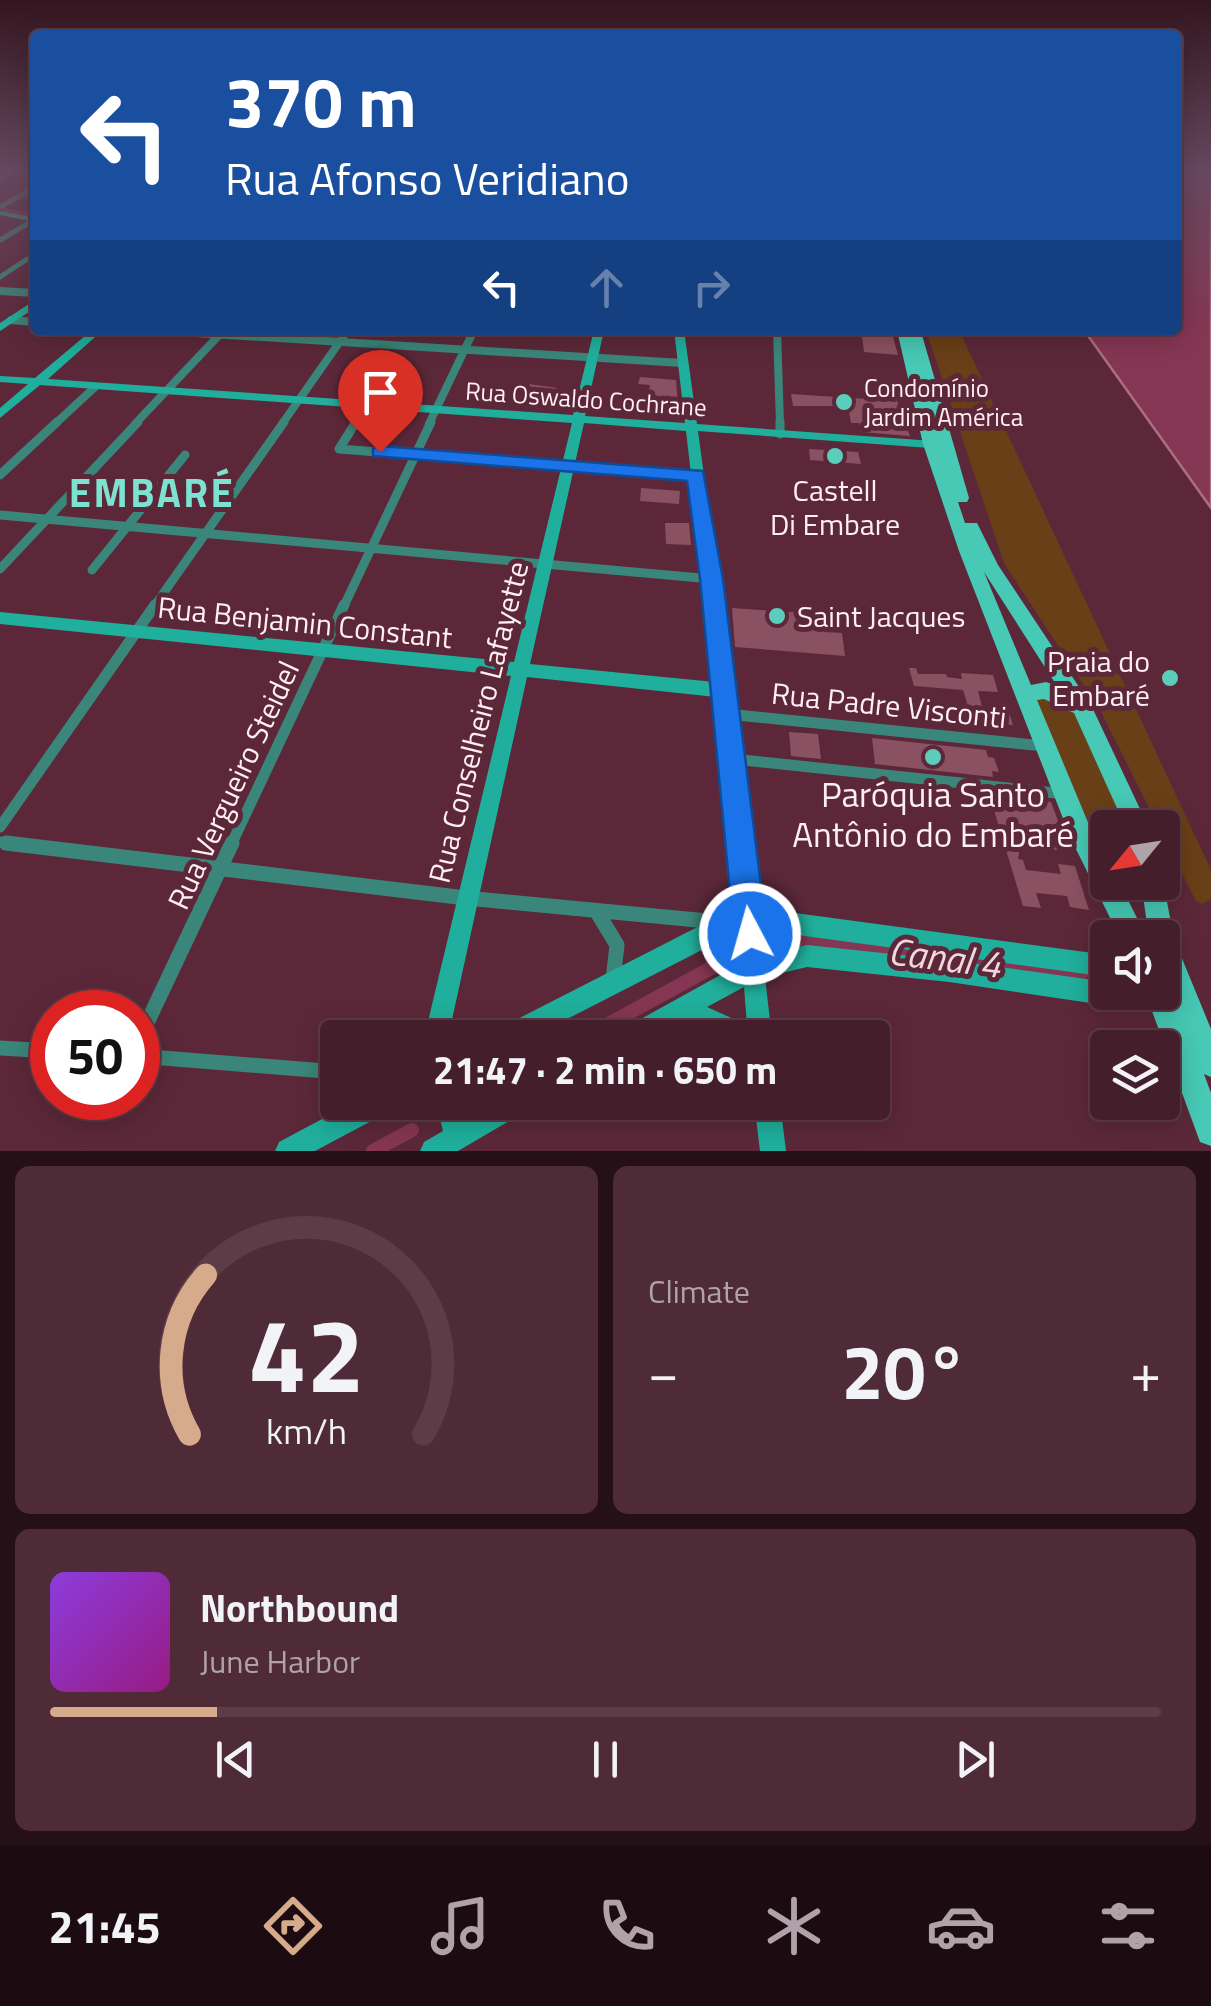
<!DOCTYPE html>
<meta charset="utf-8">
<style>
:root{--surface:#451e2b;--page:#4f2b37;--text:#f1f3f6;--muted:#b0a2a9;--line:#5d3c47;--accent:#d6ab8b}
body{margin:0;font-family:"Titillium Web",sans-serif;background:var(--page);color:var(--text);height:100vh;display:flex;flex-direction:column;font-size:38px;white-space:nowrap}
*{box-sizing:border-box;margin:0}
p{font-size:32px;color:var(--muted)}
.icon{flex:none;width:55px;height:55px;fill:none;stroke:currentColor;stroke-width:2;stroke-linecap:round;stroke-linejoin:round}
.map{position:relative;height:1151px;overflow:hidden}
.drawer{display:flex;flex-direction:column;gap:15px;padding:15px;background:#261018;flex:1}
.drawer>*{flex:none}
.hud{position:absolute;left:30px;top:30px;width:1152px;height:305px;border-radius:10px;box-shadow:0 5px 25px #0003,0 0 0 2px var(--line);background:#1a4fa0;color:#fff;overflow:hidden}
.needle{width:65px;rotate:240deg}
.tools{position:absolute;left:1090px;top:810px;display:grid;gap:20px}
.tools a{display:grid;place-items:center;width:90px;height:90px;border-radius:10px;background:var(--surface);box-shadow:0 5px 25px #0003,0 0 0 2px var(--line);font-size:50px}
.speed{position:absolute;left:30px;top:990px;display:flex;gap:20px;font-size:50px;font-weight:700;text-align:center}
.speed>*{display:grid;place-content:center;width:130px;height:130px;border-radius:50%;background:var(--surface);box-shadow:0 5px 25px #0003,0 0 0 2px var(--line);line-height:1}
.speed .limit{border:15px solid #d22;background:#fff;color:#111}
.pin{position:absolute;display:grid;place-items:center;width:85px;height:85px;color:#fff;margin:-102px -42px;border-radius:50% 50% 50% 0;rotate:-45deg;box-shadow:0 0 10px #0007}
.pin .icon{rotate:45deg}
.me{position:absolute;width:110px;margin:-55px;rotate:354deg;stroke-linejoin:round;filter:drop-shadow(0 0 8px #0008)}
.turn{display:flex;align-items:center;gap:35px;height:210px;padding:0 30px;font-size:45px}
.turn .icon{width:130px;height:130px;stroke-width:2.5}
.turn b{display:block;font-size:70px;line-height:85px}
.lanes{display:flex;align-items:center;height:95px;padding:0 30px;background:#0003;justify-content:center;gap:50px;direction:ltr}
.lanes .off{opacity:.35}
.big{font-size:75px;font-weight:700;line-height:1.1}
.drawer .tile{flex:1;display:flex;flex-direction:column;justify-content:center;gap:15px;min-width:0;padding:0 35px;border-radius:15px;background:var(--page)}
.drawer .dial{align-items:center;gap:0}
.dial svg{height:260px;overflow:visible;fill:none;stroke:var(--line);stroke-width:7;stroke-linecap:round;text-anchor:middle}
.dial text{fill:var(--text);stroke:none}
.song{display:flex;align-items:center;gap:30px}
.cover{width:120px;height:120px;border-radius:15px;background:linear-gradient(135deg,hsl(270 70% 55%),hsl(310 70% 35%))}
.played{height:10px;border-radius:5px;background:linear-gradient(90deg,var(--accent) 15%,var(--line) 15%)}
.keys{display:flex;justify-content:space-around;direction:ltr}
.heat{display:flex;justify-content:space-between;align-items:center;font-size:55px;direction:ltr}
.drawer .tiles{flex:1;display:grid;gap:15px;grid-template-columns:1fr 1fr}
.tile:last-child{grid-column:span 2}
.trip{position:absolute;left:320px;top:1020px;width:570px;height:100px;border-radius:10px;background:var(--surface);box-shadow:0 5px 25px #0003,0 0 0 2px var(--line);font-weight:700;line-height:100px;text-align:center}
.tab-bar{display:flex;height:160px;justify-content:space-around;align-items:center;background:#1c0c11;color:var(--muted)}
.tab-bar .icon{width:70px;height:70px}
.tab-bar .active{color:var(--accent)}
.tab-bar b{font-size:45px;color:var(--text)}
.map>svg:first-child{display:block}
.green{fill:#693f17}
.water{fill:#853652;stroke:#a96e82;stroke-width:2.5}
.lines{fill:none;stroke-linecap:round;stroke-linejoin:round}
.canal-far1{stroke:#853652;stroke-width:5}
.canal{stroke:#853652;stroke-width:14}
.building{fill:#8a5162}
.street-far4{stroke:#3b867a;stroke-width:5}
.street-far3{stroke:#3b867a;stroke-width:8}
.street-far2{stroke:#3b867a;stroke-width:9}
.street-far1{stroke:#3b867a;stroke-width:11}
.street{stroke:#3b867a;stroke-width:15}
.secondary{fill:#20af9c;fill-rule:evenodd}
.primary{fill:#47c9b5;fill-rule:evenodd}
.route{fill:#1a73e8;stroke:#114b97;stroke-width:2.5}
.poi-dot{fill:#5bcebb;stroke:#5c2839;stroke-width:4}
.labels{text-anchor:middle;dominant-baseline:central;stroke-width:10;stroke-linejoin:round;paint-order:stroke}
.far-poi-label{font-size:25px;fill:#fdeff2;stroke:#5c2839;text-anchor:start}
.far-street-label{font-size:25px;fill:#fdeff2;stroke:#5c2839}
.poi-label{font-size:30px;fill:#fdeff2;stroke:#5c2839}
.street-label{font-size:30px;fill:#fdeff2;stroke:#5c2839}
.near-poi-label{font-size:35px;fill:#fdeff2;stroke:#5c2839}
.near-water-label{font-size:38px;font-style:italic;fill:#f1d8de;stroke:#5c2839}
.district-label{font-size:40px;font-weight:bold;letter-spacing:2.5px;fill:#7de3d1;stroke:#5c2839}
</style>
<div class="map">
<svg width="1211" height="1151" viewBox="0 0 1211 1151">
<rect width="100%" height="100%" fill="#5c2839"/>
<path class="green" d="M 926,330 L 959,330 L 1211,870 L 1211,899 L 1202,904 L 1196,901 L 1100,710 L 1004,563 Z
M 1040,697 L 1075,710 L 1131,827 L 1108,828 L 1107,845 L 1090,832 L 1036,701 Z"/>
<path class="water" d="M 1178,171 L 1211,171 L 1211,508 L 1084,330 L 1178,330 Z"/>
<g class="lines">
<path class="canal-far1" d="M 0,210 L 35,216"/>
<path class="canal" d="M 782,944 L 821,941 L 1082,973
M 583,1038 L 733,956
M 373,1151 L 412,1130"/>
</g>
<path class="building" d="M 879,330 L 891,330 L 898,355 L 864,352 L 862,335 L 880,336 Z
M 640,377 L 676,380 L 679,417 L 644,415 L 650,385 L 638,384 Z
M 522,383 L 557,388 L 551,410 L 513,407 Z
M 791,394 L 897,401 L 910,436 L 861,432 L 859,423 L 851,423 L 848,406 L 793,406 Z
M 809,449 L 858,452 L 861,464 L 810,460 Z
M 641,488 L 680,491 L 679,504 L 640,501 Z
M 665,523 L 689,523 L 691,545 L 666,544 Z
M 732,608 L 822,614 L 824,632 L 842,633 L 845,656 L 735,647 Z
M 909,668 L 916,668 L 918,674 L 946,674 L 947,677 L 962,679 L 961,673 L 993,675 L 998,692 L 978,691 L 982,707 L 1008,709 L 1013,725 L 961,721 L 956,705 L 968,706 L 963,690 L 914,686 Z
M 789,732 L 818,734 L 821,759 L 791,756 Z
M 872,738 L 986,750 L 988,757 L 994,758 L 999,772 L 992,771 L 993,777 L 875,764 Z
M 990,797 L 1051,802 L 1069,851 L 1020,847 L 1018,859 L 1023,860 L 1026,870 L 1061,874 L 1058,864 L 1075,866 L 1089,910 L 1070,907 L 1067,896 L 1036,893 L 1041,908 L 1023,906 Z"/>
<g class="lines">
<path class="street-far4" d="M 0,179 L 14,171
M 2,206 L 35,187
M 0,240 L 34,220
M 0,277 L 35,254"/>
<path class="street-far3" d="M 0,291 L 35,293
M 11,320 L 35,322
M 147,330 L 682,363
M 777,330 L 780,424
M 55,424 L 95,387
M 135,424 L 222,332
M 282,424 L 348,330
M 355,424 L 366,407
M 429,424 L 474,330"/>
<path class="street-far2" d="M 356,422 L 339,449 L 696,476
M 780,422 L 780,434
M 0,475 L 57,422
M 0,515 L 712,579
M 0,569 L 138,422
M 92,570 L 185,455
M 153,608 L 284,422
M 343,608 L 431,422"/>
<path class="street-far1" d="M 727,714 L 1044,746
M 733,759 L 1065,794
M 0,827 L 155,605
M 0,842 L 27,845
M 231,845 L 344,605"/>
<path class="street" d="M 6,843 L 466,898 L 718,922
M 597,912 L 617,945 L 613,980
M 138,1042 L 232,843
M 0,1048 L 52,1051
M 138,1056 L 338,1072"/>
<path class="secondary" d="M 0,211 L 35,218 L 35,222 L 0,215 Z
M 35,300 L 35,308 L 0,331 L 0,323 Z
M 92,330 L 103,330 L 48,379 L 573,415 L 594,330 L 604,330 L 585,416 L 685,423 L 674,330 L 684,330 L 697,424 L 934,441 L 936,444 L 930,448 L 698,431 L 742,759 L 758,908 L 1108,955 L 1108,977 L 761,930 L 763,955 L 807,945 L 949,960 L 1108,982 L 1108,992 L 1162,992 L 1162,990 L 1173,994 L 1177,1002 L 1173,1010 L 1165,1014 L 949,982 L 807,967 L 765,977 L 772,1038 L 721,1038 L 707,1031 L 669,1029 L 653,1038 L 617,1038 L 621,1030 L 742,963 L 739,931 L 530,1038 L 492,1038 L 496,1030 L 721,915 L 737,910 L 716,697 L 527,677 L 448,1038 L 424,1038 L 511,676 L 0,624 L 0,612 L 514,662 L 572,423 L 40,385 L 0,418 L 0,408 L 28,384 L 0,382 L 0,376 L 35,378 ZM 584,423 L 686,431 L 715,682 L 530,664 ZM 744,987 L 747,1025 L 707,1007 Z
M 354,1102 L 393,1102 L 390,1111 L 315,1151 L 275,1151 L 279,1142 Z
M 436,1102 L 461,1102 L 465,1118 L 492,1102 L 529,1102 L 526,1111 L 458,1151 L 420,1151 L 424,1142 L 443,1131 Z
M 754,1102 L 780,1102 L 786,1151 L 760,1151 Z"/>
<path class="primary" d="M 897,330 L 909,330 L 910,335 L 916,331 L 922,335 L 969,498 L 967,502 L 958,502 L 965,523 L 977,523 L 998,565 L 1091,705 L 1149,828 L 1126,828 L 1074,713 L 1044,699 L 1037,700 L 1092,832 L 1108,862 L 1108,882 L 1119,882 L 1147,938 L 1120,938 L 1071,839 L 959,551 L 923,444 ZM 984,572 L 1057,686 L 1046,682 L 1031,685 Z
M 1162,875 L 1174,939 L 1211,1029 L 1211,1077 L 1204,1074 L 1211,1093 L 1211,1146 L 1200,1142 L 1145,992 L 1162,992 L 1162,980 L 1165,981 L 1162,938 L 1149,938 L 1141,882 L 1162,882 Z"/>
</g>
<linearGradient id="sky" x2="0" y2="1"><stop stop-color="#33161f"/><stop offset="0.51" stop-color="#66485f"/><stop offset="1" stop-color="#66485f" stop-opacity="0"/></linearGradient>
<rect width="1211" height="333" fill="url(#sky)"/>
<path class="route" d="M 380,446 L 703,471 L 723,579 L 767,934 L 762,945 L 750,950 L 739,945 L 734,934 L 700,579 L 687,481 L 373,456 L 373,448 Z"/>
<g class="poi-dot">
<circle cx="844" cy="402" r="10"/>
<circle cx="835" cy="456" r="10"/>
<circle cx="777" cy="616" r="10"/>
<circle cx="1170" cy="678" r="10"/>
<circle cx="933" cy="757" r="10"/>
</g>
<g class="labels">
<g class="far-poi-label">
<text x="864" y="388">Condomínio<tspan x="864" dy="29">Jardim América</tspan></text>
</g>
<g class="far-street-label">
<text transform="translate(586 399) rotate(4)">Rua Oswaldo Cochrane</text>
</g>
<g class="poi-label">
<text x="835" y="490">Castell<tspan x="835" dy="34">Di Embare</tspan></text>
<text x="797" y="616" text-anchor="start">Saint Jacques</text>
<text x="1150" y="661" text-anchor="end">Praia do<tspan x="1150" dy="34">Embaré</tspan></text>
</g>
<g class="street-label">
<text transform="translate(305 622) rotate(6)">Rua Benjamin Constant</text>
<text transform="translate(889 705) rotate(6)">Rua Padre Visconti</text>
<text transform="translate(478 722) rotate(-76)">Rua Conselheiro Lafayette</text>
<text transform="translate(233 785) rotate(-65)">Rua Vergueiro Steidel</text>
</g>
<g class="near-poi-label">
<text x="933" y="794">Paróquia Santo<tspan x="933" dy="40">Antônio do Embaré</tspan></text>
</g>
<g class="near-water-label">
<text transform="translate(945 957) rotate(7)">Canal 4</text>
</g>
<g class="district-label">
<text x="152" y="492">EMBARÉ</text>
</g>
</g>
</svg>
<div class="tools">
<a><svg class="needle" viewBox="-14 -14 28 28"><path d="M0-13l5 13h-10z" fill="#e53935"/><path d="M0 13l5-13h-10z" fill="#b0a2a9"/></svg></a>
<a><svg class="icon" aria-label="sound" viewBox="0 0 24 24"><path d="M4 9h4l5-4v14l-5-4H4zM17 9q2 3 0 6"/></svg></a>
<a><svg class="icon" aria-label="layers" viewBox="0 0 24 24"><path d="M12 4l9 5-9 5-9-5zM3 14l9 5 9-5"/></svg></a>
</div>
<div class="speed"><div class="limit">50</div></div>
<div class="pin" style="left:380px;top:452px;background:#d93025"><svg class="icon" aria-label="arrive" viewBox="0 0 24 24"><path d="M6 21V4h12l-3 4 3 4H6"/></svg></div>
<svg class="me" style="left:750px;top:934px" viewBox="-20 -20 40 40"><circle r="17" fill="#1a73e8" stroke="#fff" stroke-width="3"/><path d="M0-11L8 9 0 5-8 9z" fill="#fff"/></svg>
<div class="trip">21:47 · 2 min · 650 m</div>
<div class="hud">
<div class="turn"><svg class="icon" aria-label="left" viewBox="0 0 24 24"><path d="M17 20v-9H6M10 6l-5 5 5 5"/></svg><div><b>370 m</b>Rua Afonso Veridiano</div></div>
<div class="lanes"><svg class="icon" aria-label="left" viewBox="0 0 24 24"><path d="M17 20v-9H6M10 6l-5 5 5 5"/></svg><svg class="icon off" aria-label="ahead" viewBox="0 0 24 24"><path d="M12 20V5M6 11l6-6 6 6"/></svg><svg class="icon off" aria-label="right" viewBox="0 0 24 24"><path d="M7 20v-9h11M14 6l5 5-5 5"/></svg></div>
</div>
</div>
<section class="drawer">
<div class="tiles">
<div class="tile dial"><svg viewBox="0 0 100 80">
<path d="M14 69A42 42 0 1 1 86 69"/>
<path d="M14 69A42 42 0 0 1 19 20" stroke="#d6ab8b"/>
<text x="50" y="56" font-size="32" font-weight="700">42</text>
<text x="50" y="72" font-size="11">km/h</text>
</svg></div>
<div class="tile"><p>Climate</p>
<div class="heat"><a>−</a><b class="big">20°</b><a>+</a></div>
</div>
<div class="tile">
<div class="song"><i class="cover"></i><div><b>Northbound</b><p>June Harbor</p></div></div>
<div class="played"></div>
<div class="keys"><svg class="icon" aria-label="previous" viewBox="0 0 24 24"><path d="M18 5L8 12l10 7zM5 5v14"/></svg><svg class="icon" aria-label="pause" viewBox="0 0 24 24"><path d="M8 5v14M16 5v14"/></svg><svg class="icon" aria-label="next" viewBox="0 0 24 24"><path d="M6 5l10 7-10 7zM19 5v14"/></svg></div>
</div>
</div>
</section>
<nav class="tab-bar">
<b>21:45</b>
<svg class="icon active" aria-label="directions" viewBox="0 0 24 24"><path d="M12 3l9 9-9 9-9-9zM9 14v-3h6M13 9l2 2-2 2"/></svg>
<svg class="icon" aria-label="music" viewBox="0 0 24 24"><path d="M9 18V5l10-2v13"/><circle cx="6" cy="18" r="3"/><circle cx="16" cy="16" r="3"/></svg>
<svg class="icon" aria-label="phone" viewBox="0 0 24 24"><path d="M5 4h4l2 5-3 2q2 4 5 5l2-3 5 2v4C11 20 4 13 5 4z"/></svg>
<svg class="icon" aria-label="climate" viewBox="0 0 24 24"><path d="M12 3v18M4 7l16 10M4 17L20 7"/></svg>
<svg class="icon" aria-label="car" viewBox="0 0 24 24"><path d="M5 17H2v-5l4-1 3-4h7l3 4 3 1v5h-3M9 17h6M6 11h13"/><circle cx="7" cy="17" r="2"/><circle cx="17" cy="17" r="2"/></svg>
<svg class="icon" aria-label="filters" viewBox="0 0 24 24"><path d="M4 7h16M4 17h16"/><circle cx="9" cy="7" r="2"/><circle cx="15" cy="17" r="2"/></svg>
</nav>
